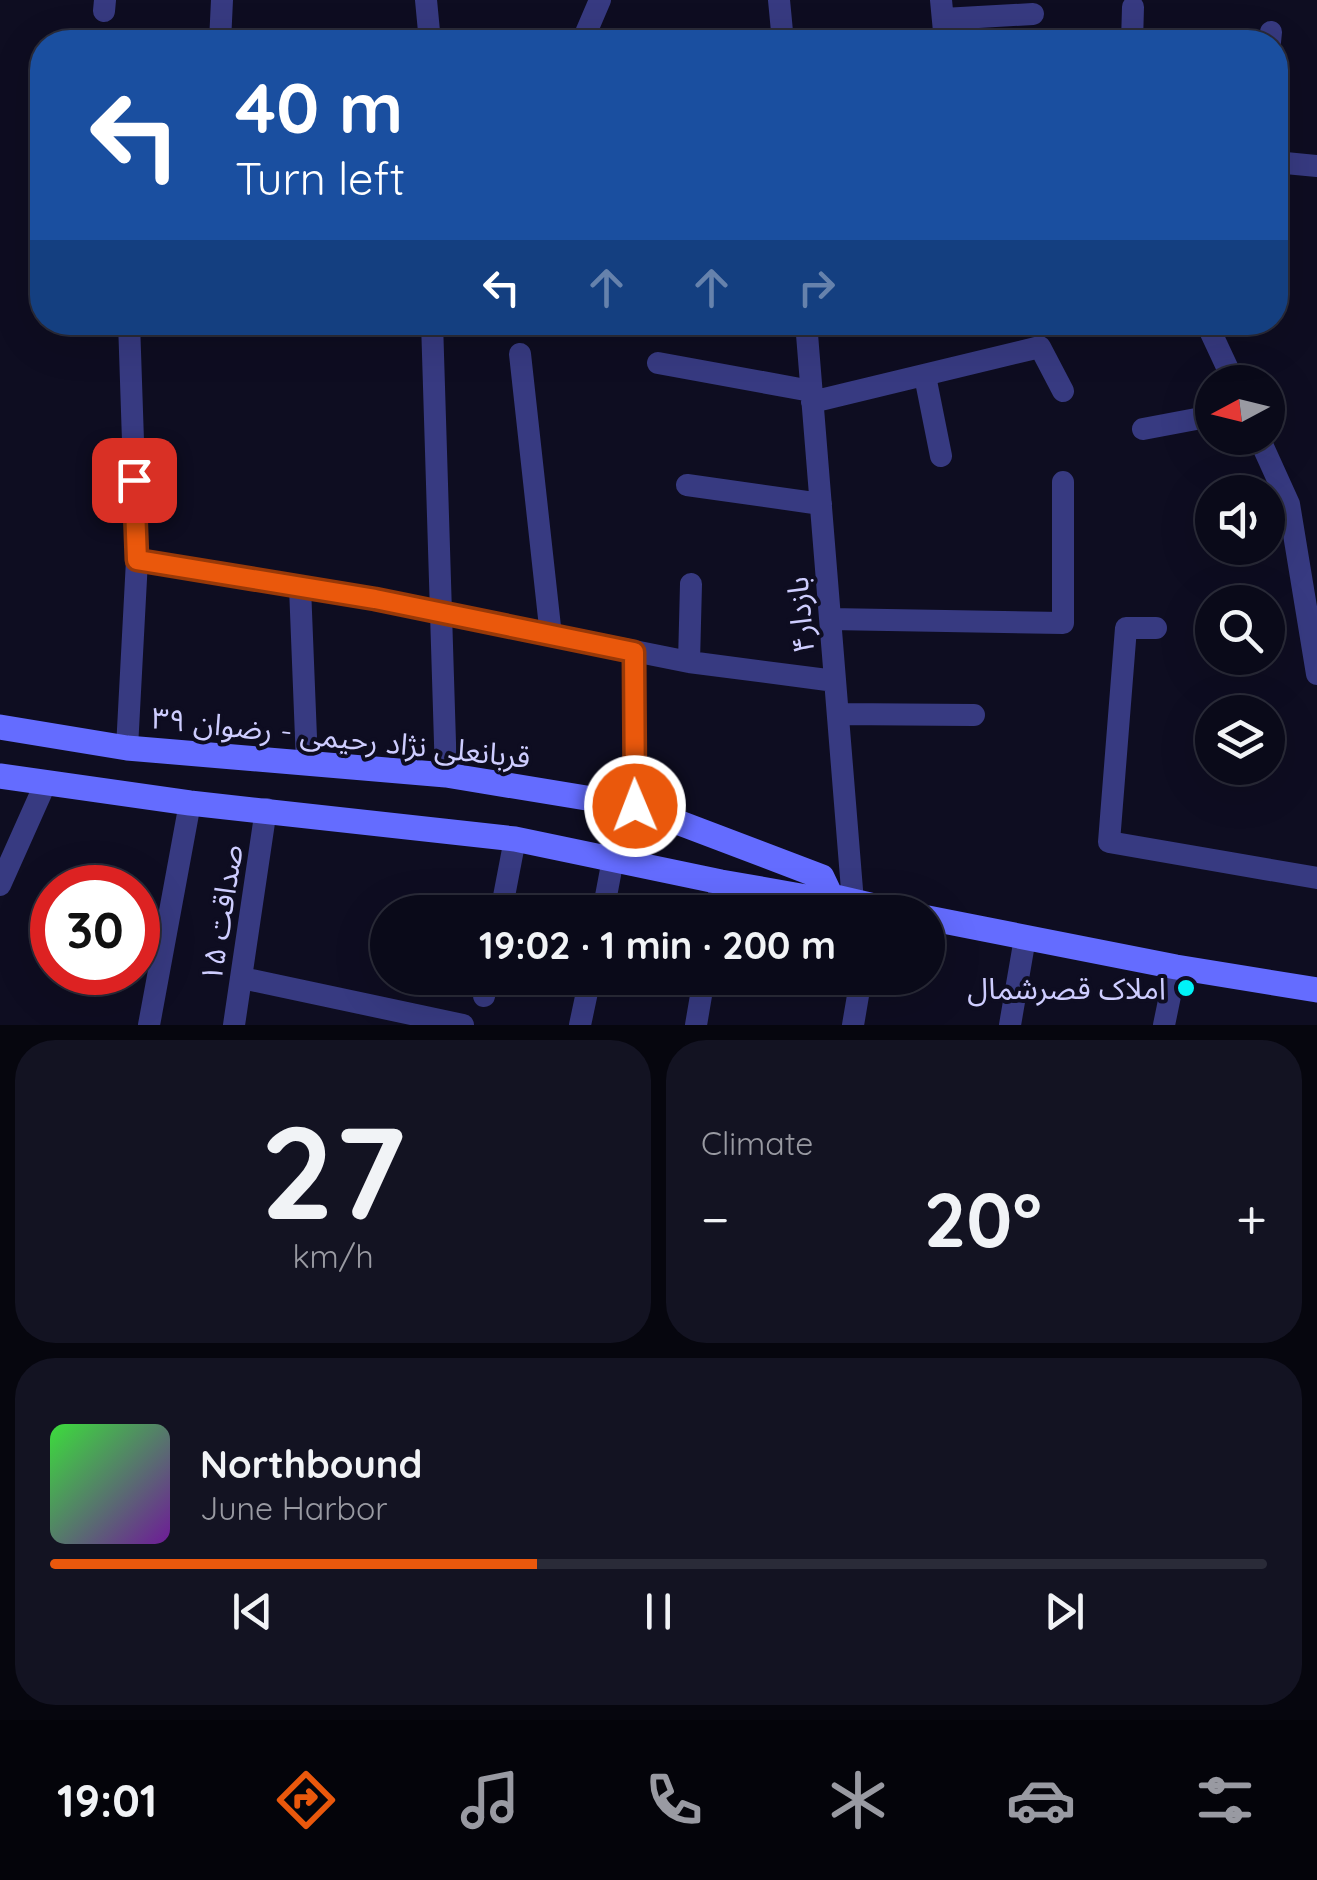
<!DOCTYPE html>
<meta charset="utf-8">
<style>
:root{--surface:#0a0a19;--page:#131322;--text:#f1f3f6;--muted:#999aa2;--line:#2a2b38;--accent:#ea580c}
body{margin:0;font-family:Quicksand,"Noto Sans Arabic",sans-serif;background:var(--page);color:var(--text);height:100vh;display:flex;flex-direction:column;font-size:38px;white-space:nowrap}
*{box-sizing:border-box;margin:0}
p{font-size:32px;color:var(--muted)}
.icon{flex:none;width:55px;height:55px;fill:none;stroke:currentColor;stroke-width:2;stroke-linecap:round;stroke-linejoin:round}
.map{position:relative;height:1025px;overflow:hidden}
.side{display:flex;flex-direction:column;gap:15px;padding:15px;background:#06060e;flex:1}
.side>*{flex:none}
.top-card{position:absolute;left:30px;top:30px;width:1258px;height:305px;border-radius:40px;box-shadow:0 10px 40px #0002,0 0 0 2px var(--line);background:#1a4fa0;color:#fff;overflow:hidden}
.needle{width:65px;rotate:263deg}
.tools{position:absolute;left:1195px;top:365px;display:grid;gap:20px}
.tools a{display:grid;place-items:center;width:90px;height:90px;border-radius:50%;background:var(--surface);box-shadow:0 10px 40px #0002,0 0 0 2px var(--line);font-size:50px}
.speed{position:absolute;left:30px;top:865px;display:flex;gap:20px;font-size:50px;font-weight:700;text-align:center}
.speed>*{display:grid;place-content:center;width:130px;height:130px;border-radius:50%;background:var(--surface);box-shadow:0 10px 40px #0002,0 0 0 2px var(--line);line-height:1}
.speed .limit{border:15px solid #d22;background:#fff;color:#111}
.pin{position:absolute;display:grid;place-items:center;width:85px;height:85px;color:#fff;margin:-42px;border-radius:20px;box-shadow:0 5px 15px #0006}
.me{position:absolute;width:110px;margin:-55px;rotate:359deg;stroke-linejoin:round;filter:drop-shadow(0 0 8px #0008)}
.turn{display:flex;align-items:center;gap:35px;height:210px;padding:0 40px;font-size:45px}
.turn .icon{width:130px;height:130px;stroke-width:2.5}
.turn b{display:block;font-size:70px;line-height:85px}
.lanes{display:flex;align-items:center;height:95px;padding:0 40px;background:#0003;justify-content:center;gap:50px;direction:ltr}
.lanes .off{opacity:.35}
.big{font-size:75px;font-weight:700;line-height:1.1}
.side .widget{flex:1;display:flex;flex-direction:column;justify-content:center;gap:15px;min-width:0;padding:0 35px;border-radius:40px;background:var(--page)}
.side .dial{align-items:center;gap:0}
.dial b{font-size:130px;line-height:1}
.song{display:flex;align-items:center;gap:30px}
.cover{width:120px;height:120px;border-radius:15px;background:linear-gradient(135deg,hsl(120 70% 55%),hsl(280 70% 35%))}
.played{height:10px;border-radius:5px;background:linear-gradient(90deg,var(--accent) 40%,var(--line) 40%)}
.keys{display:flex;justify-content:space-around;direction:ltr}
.heat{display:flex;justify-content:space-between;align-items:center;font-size:55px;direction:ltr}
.side .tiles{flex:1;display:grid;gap:15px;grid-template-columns:1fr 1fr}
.widget:last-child{grid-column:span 2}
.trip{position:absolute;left:370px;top:895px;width:575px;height:100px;border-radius:50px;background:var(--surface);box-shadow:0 10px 40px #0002,0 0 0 2px var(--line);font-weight:700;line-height:100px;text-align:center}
.tab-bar{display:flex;height:160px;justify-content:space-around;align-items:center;background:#04040a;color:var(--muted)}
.tab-bar .icon{width:70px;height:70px}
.tab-bar .current{color:var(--accent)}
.tab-bar b{font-size:45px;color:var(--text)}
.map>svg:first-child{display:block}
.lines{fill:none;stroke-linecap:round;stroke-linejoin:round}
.street{stroke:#373a81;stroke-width:22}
.secondary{stroke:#646cff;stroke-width:25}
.route-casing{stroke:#983908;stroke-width:25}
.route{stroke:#ea580c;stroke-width:18}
.poi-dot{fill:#00f3f8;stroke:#0e0d21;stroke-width:4}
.labels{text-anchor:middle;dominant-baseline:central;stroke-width:8;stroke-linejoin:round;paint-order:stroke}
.street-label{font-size:30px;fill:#cecdff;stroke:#0e0d21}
.poi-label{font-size:30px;fill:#cecdff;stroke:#0e0d21;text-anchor:end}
</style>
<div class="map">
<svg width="1317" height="1025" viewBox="0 0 1317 1025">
<rect width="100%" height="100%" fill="#0e0d21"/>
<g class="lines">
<path class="street" d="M 426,0 L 430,42
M 779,0 L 783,42
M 941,0 L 945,42
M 104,11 L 105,0
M 943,19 L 1033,14
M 220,42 L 222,0
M 582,42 L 600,0
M 1132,42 L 1133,7
M 1270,42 L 1271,32
M 1275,162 L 1317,166
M 432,322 L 446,775
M 806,322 L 853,902
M 1206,322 L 1234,382
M 520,354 L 551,636
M 658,363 L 811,391
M 925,376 L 941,456
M 812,402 L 1040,347 L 1063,391
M 1143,429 L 1212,416
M 1259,438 L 1289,504 L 1317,674
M 687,485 L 821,504
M 137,560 L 375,599 L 689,662 L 835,681
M 300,587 L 307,763
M 830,619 L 1063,623 L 1063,482
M 1156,628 L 1126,628 L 1109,842 L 1317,878
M 634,652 L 635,806
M 689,662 L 691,584
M 838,714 L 974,715
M 127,748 L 137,560 L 129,322
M 0,885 L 46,782
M 501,912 L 515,839
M 603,912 L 613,859
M 716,912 L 721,882
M 242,978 L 463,1025
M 484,996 L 488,978
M 149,1025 L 190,803
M 234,1025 L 266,809
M 580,1025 L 590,978
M 696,1025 L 704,978
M 853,1025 L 861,978
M 1010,1025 L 1025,938
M 1164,1025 L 1176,967"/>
<path class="secondary" d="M 0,727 L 127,748 L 446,775 L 635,806 L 822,877 L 831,896
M 0,776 L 190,803 L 515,839 L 721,882 L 812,898 L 831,896 L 900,912
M 928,918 L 1176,967 L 1317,990"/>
</g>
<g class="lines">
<g class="route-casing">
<path id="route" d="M 134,480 L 137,560 L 375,599 L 634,652 L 635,806"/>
</g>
<use href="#route" class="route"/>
</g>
<circle class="poi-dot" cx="1186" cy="988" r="10"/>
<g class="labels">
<g class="street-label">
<text transform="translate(800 615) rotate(-95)">بازدار۴</text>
<text transform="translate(341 737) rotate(6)">قربانعلی نژاد رحیمی - رضوان ۳۹</text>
<text transform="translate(221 913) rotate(-81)">صداقت ۱۵</text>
</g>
<g class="poi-label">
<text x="1166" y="988">املاک قصرشمال</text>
</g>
</g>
</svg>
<div class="tools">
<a><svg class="needle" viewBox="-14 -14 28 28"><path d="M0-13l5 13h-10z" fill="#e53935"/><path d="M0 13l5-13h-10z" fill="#999aa2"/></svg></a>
<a><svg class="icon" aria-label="sound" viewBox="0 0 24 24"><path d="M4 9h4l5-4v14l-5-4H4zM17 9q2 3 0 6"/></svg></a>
<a><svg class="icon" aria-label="search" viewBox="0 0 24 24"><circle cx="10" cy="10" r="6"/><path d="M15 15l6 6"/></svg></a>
<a><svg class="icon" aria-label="layers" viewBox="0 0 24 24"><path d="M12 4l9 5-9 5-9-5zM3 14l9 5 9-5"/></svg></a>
</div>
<div class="speed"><div class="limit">30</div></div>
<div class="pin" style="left:134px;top:480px;background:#d93025"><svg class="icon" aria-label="arrive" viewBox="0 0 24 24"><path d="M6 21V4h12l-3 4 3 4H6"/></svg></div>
<svg class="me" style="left:635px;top:806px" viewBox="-20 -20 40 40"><circle r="17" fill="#ea580c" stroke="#fff" stroke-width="3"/><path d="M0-11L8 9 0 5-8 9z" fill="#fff"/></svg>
<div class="trip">19:02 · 1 min · 200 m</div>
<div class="top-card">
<div class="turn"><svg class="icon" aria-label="left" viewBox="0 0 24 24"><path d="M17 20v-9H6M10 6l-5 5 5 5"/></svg><div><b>40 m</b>Turn left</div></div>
<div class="lanes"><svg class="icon" aria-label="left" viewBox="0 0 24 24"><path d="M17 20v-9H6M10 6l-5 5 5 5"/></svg><svg class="icon off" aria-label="ahead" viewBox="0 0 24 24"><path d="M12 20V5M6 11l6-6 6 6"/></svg><svg class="icon off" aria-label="ahead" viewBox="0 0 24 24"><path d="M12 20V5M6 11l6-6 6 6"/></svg><svg class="icon off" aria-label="right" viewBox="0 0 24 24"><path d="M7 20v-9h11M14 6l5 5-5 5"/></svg></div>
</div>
</div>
<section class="side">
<div class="tiles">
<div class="widget dial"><b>27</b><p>km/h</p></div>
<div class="widget"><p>Climate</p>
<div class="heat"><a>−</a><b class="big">20°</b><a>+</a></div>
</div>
<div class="widget">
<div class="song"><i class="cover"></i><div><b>Northbound</b><p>June Harbor</p></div></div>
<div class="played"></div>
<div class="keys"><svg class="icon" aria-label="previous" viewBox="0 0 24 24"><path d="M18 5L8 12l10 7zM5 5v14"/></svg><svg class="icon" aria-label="pause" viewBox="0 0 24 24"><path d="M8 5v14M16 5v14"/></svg><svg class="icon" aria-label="next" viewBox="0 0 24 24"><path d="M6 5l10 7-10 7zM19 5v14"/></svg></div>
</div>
</div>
</section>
<nav class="tab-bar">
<b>19:01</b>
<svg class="icon current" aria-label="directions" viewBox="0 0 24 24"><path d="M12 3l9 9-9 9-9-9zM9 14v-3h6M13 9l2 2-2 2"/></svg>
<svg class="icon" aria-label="music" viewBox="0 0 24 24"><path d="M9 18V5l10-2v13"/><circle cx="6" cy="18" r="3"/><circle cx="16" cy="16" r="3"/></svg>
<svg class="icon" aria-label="phone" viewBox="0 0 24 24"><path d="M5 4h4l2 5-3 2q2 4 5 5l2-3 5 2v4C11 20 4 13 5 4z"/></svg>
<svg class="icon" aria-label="climate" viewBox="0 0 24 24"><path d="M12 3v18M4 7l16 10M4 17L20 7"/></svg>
<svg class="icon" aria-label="car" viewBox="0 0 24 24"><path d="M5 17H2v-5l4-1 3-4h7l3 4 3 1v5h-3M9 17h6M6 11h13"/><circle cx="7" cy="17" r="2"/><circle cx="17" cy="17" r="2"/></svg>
<svg class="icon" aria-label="filters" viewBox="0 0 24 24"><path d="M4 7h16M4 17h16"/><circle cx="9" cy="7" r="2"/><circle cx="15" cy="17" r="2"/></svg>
</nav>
